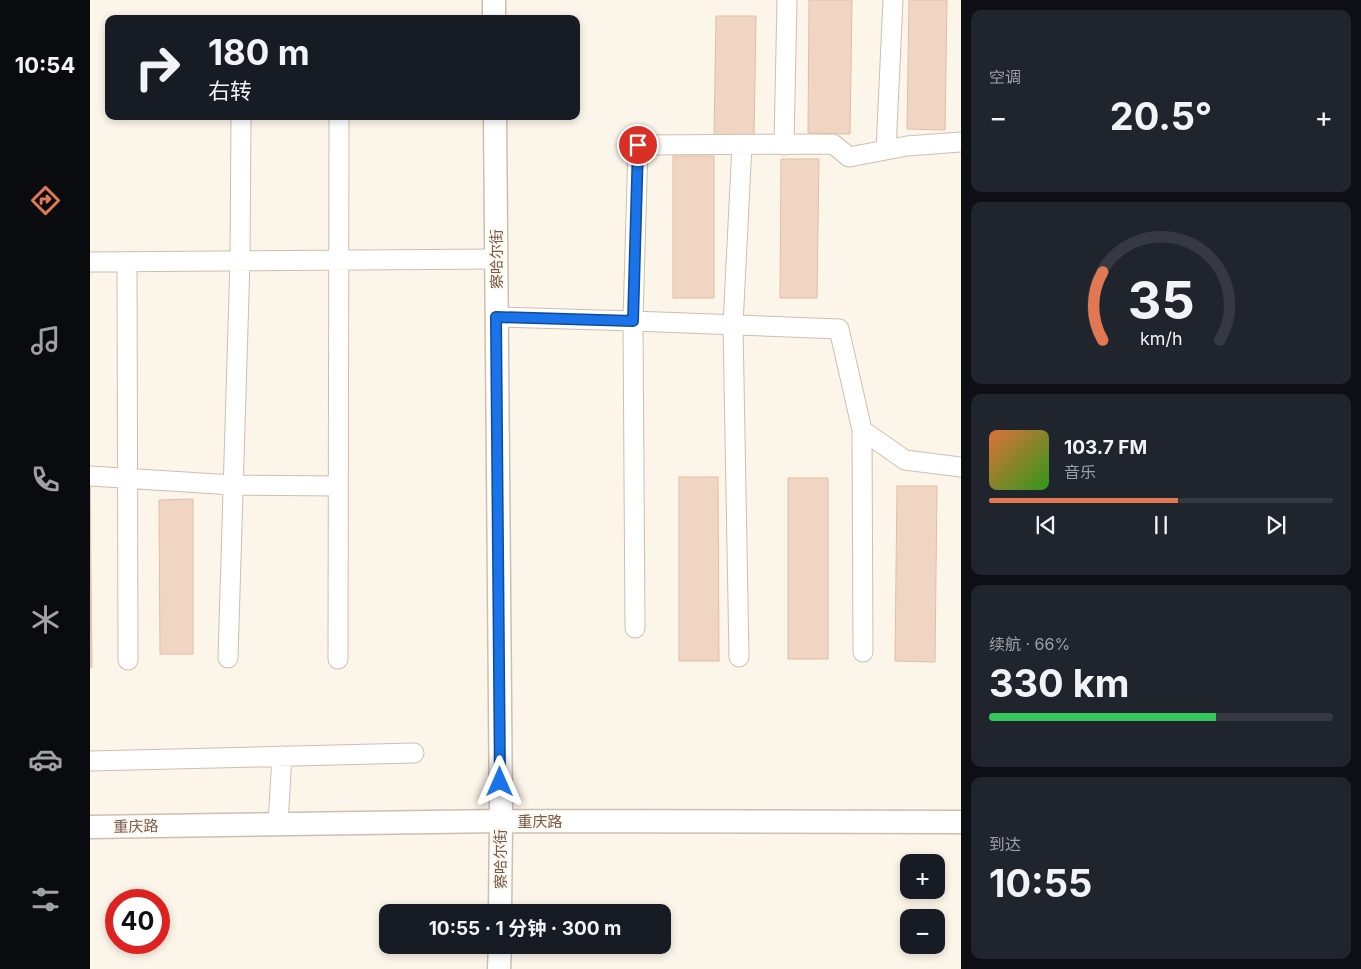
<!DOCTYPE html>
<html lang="zh">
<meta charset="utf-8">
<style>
:root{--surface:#171b24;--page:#20242c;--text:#f1f3f6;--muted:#9ea1a6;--line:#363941;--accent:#e07854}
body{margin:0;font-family:Inter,"Noto Sans SC",sans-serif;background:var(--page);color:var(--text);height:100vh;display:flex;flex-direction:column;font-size:19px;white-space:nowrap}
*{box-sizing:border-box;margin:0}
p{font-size:16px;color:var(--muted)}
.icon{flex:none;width:28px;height:28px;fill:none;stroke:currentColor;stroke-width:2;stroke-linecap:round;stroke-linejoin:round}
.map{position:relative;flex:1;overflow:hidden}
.sheet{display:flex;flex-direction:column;gap:10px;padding:10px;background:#0d0f14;width:400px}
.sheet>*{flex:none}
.banner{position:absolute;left:15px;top:15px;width:475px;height:105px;border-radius:10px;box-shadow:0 2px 8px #0003;background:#171b24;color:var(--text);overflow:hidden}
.tools{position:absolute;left:810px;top:854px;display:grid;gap:10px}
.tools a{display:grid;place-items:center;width:45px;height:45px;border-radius:10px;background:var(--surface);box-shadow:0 2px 8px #0003;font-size:25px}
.speed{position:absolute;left:15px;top:889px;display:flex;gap:10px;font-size:25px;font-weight:700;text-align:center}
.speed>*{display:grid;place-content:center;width:65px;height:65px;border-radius:50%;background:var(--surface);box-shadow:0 2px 8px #0003;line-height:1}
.speed .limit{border:8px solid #d22;background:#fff;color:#111}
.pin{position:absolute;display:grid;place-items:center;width:42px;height:42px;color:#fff;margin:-21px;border:2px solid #fff;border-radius:50%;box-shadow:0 1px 5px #0007}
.me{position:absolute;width:55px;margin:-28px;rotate:0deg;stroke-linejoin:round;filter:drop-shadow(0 0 4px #0008)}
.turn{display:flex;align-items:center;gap:18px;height:105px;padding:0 20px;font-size:22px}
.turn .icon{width:65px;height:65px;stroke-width:2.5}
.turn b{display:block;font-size:35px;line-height:42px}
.big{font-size:38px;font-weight:700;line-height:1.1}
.sheet .card{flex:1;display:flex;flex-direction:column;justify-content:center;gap:8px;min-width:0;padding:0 18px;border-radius:10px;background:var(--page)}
.sheet .dial{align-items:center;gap:0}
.dial svg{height:130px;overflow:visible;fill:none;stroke:var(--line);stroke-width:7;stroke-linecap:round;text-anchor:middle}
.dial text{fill:var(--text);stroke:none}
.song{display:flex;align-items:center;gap:15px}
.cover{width:60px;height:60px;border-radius:8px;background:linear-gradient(135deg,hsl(20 70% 55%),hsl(110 70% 35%))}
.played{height:5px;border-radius:2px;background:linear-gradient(90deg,var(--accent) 55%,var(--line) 55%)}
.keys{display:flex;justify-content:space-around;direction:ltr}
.heat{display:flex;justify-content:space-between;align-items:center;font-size:28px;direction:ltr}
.charge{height:8px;border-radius:4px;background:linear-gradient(90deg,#34c759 66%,var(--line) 0)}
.trip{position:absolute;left:289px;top:904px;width:292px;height:50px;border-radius:10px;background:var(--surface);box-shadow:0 2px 8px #0003;font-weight:700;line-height:50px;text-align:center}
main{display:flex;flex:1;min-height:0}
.tab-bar{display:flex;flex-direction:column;width:90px;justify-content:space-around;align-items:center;background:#090b0e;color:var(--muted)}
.tab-bar .icon{width:35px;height:35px}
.tab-bar .active{color:var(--accent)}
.tab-bar b{font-size:22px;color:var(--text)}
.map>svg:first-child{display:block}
.building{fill:#f0d6c2;stroke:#e2bda3}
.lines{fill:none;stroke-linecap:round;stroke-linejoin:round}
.minor-casing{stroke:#cebeaf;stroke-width:21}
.tertiary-casing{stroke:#cebeaf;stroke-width:25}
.minor{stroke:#fff;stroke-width:19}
.tertiary{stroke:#fff;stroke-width:22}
.route-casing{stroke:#114b97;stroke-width:12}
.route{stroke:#1a73e8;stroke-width:9}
.labels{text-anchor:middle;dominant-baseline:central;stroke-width:4;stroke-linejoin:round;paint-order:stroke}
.street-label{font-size:15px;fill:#765d4d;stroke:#fef9f0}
</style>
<main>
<nav class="tab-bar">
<b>10:54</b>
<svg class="icon active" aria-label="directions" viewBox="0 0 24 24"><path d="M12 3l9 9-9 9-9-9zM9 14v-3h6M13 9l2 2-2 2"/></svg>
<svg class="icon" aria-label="music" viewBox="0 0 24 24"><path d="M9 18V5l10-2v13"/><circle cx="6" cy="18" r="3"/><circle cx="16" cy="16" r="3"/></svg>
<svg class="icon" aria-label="phone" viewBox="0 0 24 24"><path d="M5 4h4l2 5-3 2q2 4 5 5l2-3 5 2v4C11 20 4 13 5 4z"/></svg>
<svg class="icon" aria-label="climate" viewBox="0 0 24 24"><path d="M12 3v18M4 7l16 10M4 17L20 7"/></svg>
<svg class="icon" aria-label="car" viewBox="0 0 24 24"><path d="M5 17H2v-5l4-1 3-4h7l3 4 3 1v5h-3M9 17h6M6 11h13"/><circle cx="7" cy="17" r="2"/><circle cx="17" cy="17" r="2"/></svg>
<svg class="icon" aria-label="filters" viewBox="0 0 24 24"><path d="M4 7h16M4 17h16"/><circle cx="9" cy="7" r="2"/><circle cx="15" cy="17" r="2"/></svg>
</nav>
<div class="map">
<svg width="871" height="969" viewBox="0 0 871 969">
<rect width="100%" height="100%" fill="#fcf5e9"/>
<path class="building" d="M 719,0 L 762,0 L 760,134 L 718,133 Z
M 819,0 L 857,0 L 855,130 L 817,129 Z
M 626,16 L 666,16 L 664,139 L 624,138 Z
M 583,156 L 624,156 L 624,298 L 583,298 Z
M 691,159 L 729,159 L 727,298 L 690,298 Z
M 589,477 L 628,477 L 629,661 L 589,661 Z
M 698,478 L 738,478 L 738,659 L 698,659 Z
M 0,485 L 2,667 L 0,667 Z
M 807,486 L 847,486 L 845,662 L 805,661 Z
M 103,499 L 103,654 L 70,654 L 69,500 Z"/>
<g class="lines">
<g class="minor-casing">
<path id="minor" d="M 871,142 L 817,146 L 759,157 L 743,144 L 548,145 L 543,321 L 749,329 L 772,430 L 815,460 L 871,467
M 694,145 L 697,0
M 796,150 L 803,0
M 0,262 L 406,259
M 37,262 L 38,660
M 406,317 L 543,321 L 545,628
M 772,430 L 773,652
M 0,476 L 143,485 L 248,486
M 649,657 L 643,325 L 652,145
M 138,658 L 150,261 L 151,116
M 248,659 L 249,116
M 0,761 L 324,753
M 188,824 L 192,756"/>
</g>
<g class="tertiary-casing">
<path id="tertiary" d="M 404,0 L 404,19
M 405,116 L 411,821 L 410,912
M 0,827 L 411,821 L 871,822
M 409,969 L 410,945"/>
</g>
<use href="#minor" class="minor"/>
<use href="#tertiary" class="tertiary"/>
</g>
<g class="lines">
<g class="route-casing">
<path id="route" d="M 410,782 L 406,317 L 543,321 L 548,145"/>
</g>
<use href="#route" class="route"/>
</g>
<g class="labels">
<g class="street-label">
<text transform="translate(406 259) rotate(-90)">察哈尔街</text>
<text x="450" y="821">重庆路</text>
<text transform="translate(46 826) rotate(-1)">重庆路</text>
<text transform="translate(410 859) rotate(-90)">察哈尔街</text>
</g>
</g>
</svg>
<div class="tools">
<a>+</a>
<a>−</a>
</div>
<div class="speed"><div class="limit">40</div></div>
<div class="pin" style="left:548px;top:145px;background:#d93025"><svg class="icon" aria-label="arrive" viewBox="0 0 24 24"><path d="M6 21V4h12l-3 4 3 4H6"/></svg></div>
<svg class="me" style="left:410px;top:782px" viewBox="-20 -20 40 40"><path d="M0-17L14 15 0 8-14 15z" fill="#1a73e8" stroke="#fff" stroke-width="4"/></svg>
<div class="trip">10:55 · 1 分钟 · 300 m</div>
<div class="banner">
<div class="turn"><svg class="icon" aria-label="right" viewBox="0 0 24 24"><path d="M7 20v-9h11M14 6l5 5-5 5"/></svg><div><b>180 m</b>右转</div></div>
</div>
</div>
<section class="sheet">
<div class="card"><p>空调</p>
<div class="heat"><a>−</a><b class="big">20.5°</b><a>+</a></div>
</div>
<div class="card dial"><svg viewBox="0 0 100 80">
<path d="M14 69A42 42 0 1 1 86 69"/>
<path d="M14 69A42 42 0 0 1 14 27" stroke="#e07854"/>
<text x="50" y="56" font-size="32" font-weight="700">35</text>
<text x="50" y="72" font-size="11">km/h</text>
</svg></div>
<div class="card">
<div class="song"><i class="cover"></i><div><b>103.7 FM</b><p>音乐</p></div></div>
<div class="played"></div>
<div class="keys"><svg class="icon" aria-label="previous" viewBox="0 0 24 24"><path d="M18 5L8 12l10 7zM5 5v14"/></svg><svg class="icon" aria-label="pause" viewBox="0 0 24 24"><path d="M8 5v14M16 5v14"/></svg><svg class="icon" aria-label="next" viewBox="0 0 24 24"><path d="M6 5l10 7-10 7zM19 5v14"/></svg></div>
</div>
<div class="card"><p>续航 · 66%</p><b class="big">330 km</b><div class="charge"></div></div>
<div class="card"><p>到达</p><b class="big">10:55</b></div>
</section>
</main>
